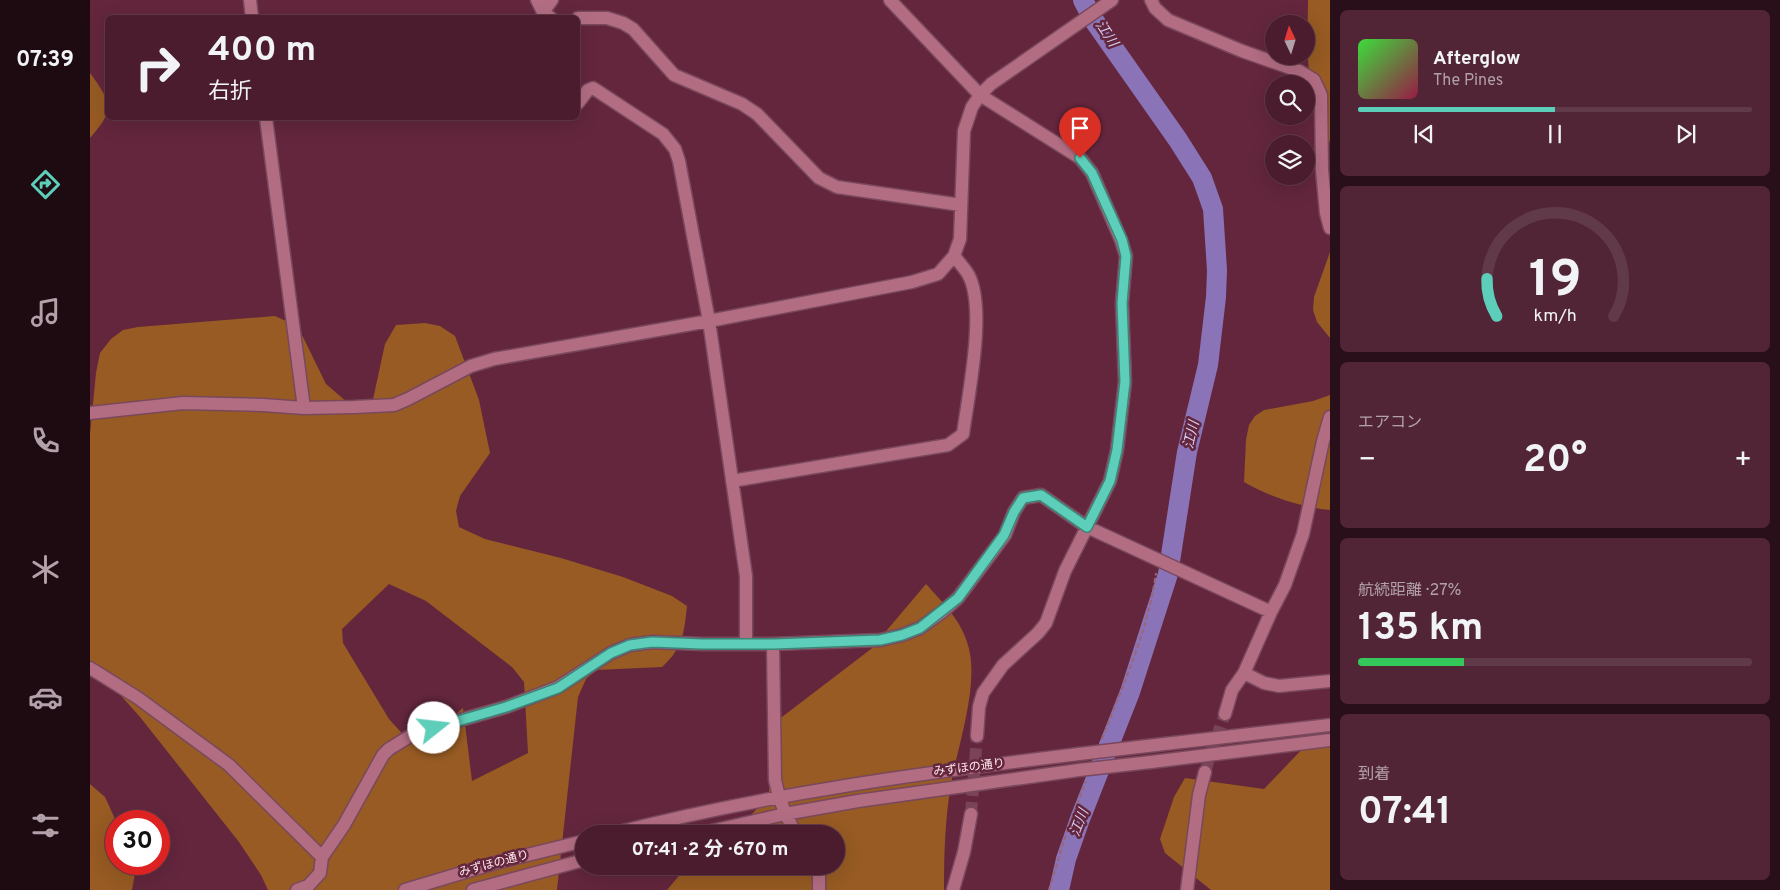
<!DOCTYPE html>
<html lang="ja">
<meta charset="utf-8">
<style>
:root{--surface:#4a1c2e;--page:#512536;--text:#f1f3f6;--muted:#b2a1aa;--line:#613a4a;--accent:#5dceb9}
body{margin:0;font-family:Overpass,"Noto Sans JP",sans-serif;background:var(--page);color:var(--text);height:100vh;display:flex;flex-direction:column;font-size:19px;white-space:nowrap}
*{box-sizing:border-box;margin:0}
p{font-size:16px;color:var(--muted)}
.icon{flex:none;width:28px;height:28px;fill:none;stroke:currentColor;stroke-width:2;stroke-linecap:round;stroke-linejoin:round}
.map{position:relative;flex:1;overflow:hidden}
.sheet{display:flex;flex-direction:column;gap:10px;padding:10px;background:#290f19;width:450px}
.sheet>*{flex:none}
.guide{position:absolute;left:15px;top:15px;width:475px;height:105px;border-radius:8px;box-shadow:0 5px 20px #0002,0 0 0 1px var(--line);background:#4a1c2e;color:var(--text);overflow:hidden}
.needle{width:32px;rotate:356deg}
.tools{position:absolute;left:1175px;top:15px;display:grid;gap:10px}
.tools a{display:grid;place-items:center;width:50px;height:50px;border-radius:50%;background:var(--surface);box-shadow:0 5px 20px #0002,0 0 0 1px var(--line);font-size:25px}
.speed{position:absolute;left:15px;top:810px;display:flex;gap:10px;font-size:25px;font-weight:700;text-align:center}
.speed>*{display:grid;place-content:center;width:65px;height:65px;border-radius:50%;background:var(--surface);box-shadow:0 5px 20px #0002,0 0 0 1px var(--line);line-height:1}
.speed .limit{border:8px solid #d22;background:#fff;color:#111}
.pin{position:absolute;display:grid;place-items:center;width:42px;height:42px;color:#fff;margin:-51px -21px;border-radius:50% 50% 50% 0;rotate:-45deg;box-shadow:0 0 5px #0007}
.pin .icon{rotate:45deg}
.me{position:absolute;width:55px;margin:-28px;rotate:74deg;stroke-linejoin:round;filter:drop-shadow(0 0 4px #0008)}
.turn{display:flex;align-items:center;gap:18px;height:105px;padding:0 20px;font-size:22px}
.turn .icon{width:65px;height:65px;stroke-width:2.5}
.turn b{display:block;font-size:35px;line-height:42px}
.big{font-size:38px;font-weight:700;line-height:1.1}
.sheet .tile{flex:1;display:flex;flex-direction:column;justify-content:center;gap:8px;min-width:0;padding:0 18px;border-radius:8px;background:var(--page)}
.sheet .dial{align-items:center;gap:0}
.dial svg{height:130px;overflow:visible;fill:none;stroke:var(--line);stroke-width:7;stroke-linecap:round;text-anchor:middle}
.dial text{fill:var(--text);stroke:none}
.song{display:flex;align-items:center;gap:15px}
.cover{width:60px;height:60px;border-radius:8px;background:linear-gradient(135deg,hsl(120 70% 55%),hsl(340 70% 35%))}
.played{height:5px;border-radius:2px;background:linear-gradient(90deg,var(--accent) 50%,var(--line) 50%)}
.keys{display:flex;justify-content:space-around;direction:ltr}
.heat{display:flex;justify-content:space-between;align-items:center;font-size:28px;direction:ltr}
.charge{height:8px;border-radius:4px;background:linear-gradient(90deg,#34c759 27%,var(--line) 0)}
.trip{position:absolute;left:485px;top:825px;width:270px;height:50px;border-radius:25px;background:var(--surface);box-shadow:0 5px 20px #0002,0 0 0 1px var(--line);font-weight:700;line-height:50px;text-align:center}
main{display:flex;flex:1;min-height:0}
.tab-bar{display:flex;flex-direction:column;width:90px;justify-content:space-around;align-items:center;background:#1e0b12;color:var(--muted)}
.tab-bar .icon{width:35px;height:35px}
.tab-bar .on{color:var(--accent)}
.tab-bar b{font-size:22px;color:var(--text)}
.map>svg:first-child{display:block}
.forest{fill:#975b23;fill-rule:evenodd}
.lines{fill:none;stroke-linecap:round;stroke-linejoin:round}
.river{stroke:#8b73b8;stroke-width:20}
.minor-tunnel{stroke:#7a4357;stroke-width:12;stroke-dasharray:12 6;stroke-linecap:butt}
.minor-casing{stroke:#7a485c;stroke-width:15}
.path{stroke:#986779;stroke-width:2;stroke-dasharray:5 2.5;stroke-linecap:butt}
.minor{stroke:#b26d83;stroke-width:12}
.minor-bridge-casing{stroke:#7a485c;stroke-width:15;stroke-linecap:butt}
.minor-bridge{stroke:#b26d83;stroke-width:12}
.route-casing{stroke:#3c8678;stroke-width:12}
.route{stroke:#5dceb9;stroke-width:9}
.labels{text-anchor:middle;dominant-baseline:central;stroke-width:5;stroke-linejoin:round;paint-order:stroke}
.street-label{font-size:12px;fill:#fee6ec;stroke:#63263d}
.water-label{font-size:14px;font-style:italic;fill:#d7cbf2;stroke:#63263d}
</style>
<main>
<nav class="tab-bar">
<b>07:39</b>
<svg class="icon on" aria-label="directions" viewBox="0 0 24 24"><path d="M12 3l9 9-9 9-9-9zM9 14v-3h6M13 9l2 2-2 2"/></svg>
<svg class="icon" aria-label="music" viewBox="0 0 24 24"><path d="M9 18V5l10-2v13"/><circle cx="6" cy="18" r="3"/><circle cx="16" cy="16" r="3"/></svg>
<svg class="icon" aria-label="phone" viewBox="0 0 24 24"><path d="M5 4h4l2 5-3 2q2 4 5 5l2-3 5 2v4C11 20 4 13 5 4z"/></svg>
<svg class="icon" aria-label="climate" viewBox="0 0 24 24"><path d="M12 3v18M4 7l16 10M4 17L20 7"/></svg>
<svg class="icon" aria-label="car" viewBox="0 0 24 24"><path d="M5 17H2v-5l4-1 3-4h7l3 4 3 1v5h-3M9 17h6M6 11h13"/><circle cx="7" cy="17" r="2"/><circle cx="17" cy="17" r="2"/></svg>
<svg class="icon" aria-label="filters" viewBox="0 0 24 24"><path d="M4 7h16M4 17h16"/><circle cx="9" cy="7" r="2"/><circle cx="15" cy="17" r="2"/></svg>
</nav>
<div class="map">
<svg width="1240" height="890" viewBox="0 0 1240 890">
<rect width="100%" height="100%" fill="#63263d"/>
<path class="forest" d="M 1218,0 L 1240,0 L 1240,143 C 1232,122 1224,101 1220,79 C 1216,53 1218,26 1218,0 Z
M 0,73 C 22,103 25,110 0,138 Z
M 1240,239 L 1240,338 L 1227,322 L 1223,310 L 1224,297 L 1240,252 Z
M 185,316 L 196,321 L 213,337 L 236,384 L 265,409 L 280,413 L 295,344 L 306,325 L 335,323 L 350,326 L 365,336 L 389,400 L 400,453 L 370,496 L 366,511 L 369,527 L 395,539 L 471,558 L 533,577 L 582,596 L 597,606 C 594,633 593,648 572,667 L 506,670 L 496,679 L 488,697 L 467,890 L 178,890 L 171,875 L 149,842 L 50,717 L 0,661 L 0,434 L 6,373 L 10,353 L 21,339 L 33,330 L 48,327 ZM 299,584 L 336,601 L 422,667 L 434,682 L 438,753 L 382,781 L 373,708 L 336,739 L 318,740 L 299,719 L 253,643 L 252,629 Z
M 1240,395 L 1240,510 C 1211,507 1180,497 1154,482 L 1156,440 L 1159,425 L 1165,416 L 1174,410 L 1223,401 Z
M 836,584 C 852,602 870,619 877,642 C 891,681 868,744 861,784 C 855,819 854,855 854,890 L 577,890 L 597,866 L 746,866 L 746,834 L 637,834 L 663,813 L 679,795 L 680,732 L 688,720 L 781,649 Z
M 1240,720 L 1240,890 L 1121,890 L 1075,853 L 1070,839 L 1084,797 L 1095,778 L 1174,789 Z
M 0,784 L 15,797 L 26,821 L 26,864 L 42,864 L 45,873 L 42,890 L 0,890 Z"/>
<g class="lines">
<path class="river" d="M 969,890 L 976,859 L 990,819 L 1040,692 L 1078,574 L 1097,452 L 1118,365 L 1126,297 L 1127,270 L 1123,209 L 1112,178 L 1088,140 L 1003,19 L 993,0"/>
<path class="minor-tunnel" d="M 1115,772 L 1122,750 L 1135,714
M 881,814 L 887,736"/>
<g class="minor-casing">
<path id="minor" d="M 160,0 L 162,18
M 447,0 L 453,12 L 461,18
M 800,0 L 890,95 L 990,158 L 1002,173 L 1031,240 L 1036,256 L 1032,303 L 1035,382 L 1027,450 L 1020,481 L 975,571 L 956,623 L 948,633 L 913,665 L 893,693 L 889,707 L 887,736
M 1061,0 L 1065,8 L 1078,20 L 1152,51 L 1209,71 L 1224,80 L 1231,95 L 1232,170 L 1236,213 L 1240,228
M 453,12 L 462,0
M 488,18 L 517,18 L 533,23 L 543,29 L 584,75 L 652,104 L 667,114 L 729,178 L 747,187 L 871,205
M 488,103 L 498,90 L 503,88 L 573,134 L 585,149 L 589,161 L 619,321 L 656,576 L 656,644
M 176,118 L 214,408
M 0,413 L 93,403 L 173,405 L 214,408 L 264,407 L 304,405 L 318,399 L 381,366 L 404,359 L 619,321 L 822,282 L 848,274 L 864,256 L 870,239 L 874,131 L 882,107 L 890,95 L 901,84 L 1022,0
M 642,481 L 858,445 L 873,434 C 878,396 897,307 878,274 C 874,268 869,262 864,256
M 683,644 L 685,780 C 689,801 696,816 706,834
M 0,668 L 48,698 L 139,765 L 232,857
M 1154,673 L 1174,683 L 1189,686 L 1240,681
M 1135,714 L 1142,690 L 1154,673 L 1181,612 L 1195,585 L 1213,534 L 1233,441 L 1240,417
M 1057,746 L 1240,725
M 1061,762 L 1240,740
M 521,834 C 675,794 832,773 989,754
M 608,834 L 695,814 L 768,801 L 989,770
M 725,866 L 729,873 L 729,890
M 207,890 L 218,886 L 230,873 L 232,857 L 254,825 L 293,755 L 299,749 L 325,733 L 416,707 L 468,687 L 521,653 L 540,645 L 562,642 L 612,644 L 683,644 L 790,640 L 812,635 L 830,628 L 852,612 L 868,598 L 915,535 L 924,512 L 933,498 L 951,495 L 997,527 L 1181,612
M 315,890 L 405,863 L 494,841
M 383,890 L 494,860
M 863,890 L 874,852 L 881,814
M 1097,890 L 1109,795 L 1115,772"/>
</g>
<path class="path" d="M 1012,739 C 1033,685 1058,631 1066,573
M 959,890 L 978,828 L 996,781"/>
<use href="#minor" class="minor"/>
<g class="minor-bridge-casing">
<path id="minor-bridge" d="M 989,754 L 1057,746
M 989,770 L 1061,762"/>
</g>
<use href="#minor-bridge" class="minor-bridge"/>
</g>
<g class="lines">
<g class="route-casing">
<path id="route" d="M 344,728 L 416,707 L 468,688 L 521,653 L 540,645 L 562,642 L 612,644 L 684,644 L 790,640 L 812,635 L 830,628 L 868,598 L 914,535 L 924,512 L 933,498 L 951,495 L 997,527 L 1020,481 L 1027,450 L 1035,382 L 1032,303 L 1036,256 L 1032,240 L 1002,173 L 990,158"/>
</g>
<use href="#route" class="route"/>
</g>
<g class="labels">
<g class="street-label">
<text transform="translate(879 768) rotate(-7)">みずほの通り</text>
<text transform="translate(404 864) rotate(-15)">みずほの通り</text>
</g>
<g class="water-label">
<text transform="translate(1016 34) rotate(56)">江川</text>
<text transform="translate(1102 435) rotate(-77)">江川</text>
<text transform="translate(990 823) rotate(-69)">江川</text>
</g>
</g>
</svg>
<div class="tools">
<a><svg class="needle" viewBox="-14 -14 28 28"><path d="M0-13l5 13h-10z" fill="#e53935"/><path d="M0 13l5-13h-10z" fill="#b2a1aa"/></svg></a>
<a><svg class="icon" aria-label="search" viewBox="0 0 24 24"><circle cx="10" cy="10" r="6"/><path d="M15 15l6 6"/></svg></a>
<a><svg class="icon" aria-label="layers" viewBox="0 0 24 24"><path d="M12 4l9 5-9 5-9-5zM3 14l9 5 9-5"/></svg></a>
</div>
<div class="speed"><div class="limit">30</div></div>
<div class="pin" style="left:990px;top:158px;background:#d93025"><svg class="icon" aria-label="arrive" viewBox="0 0 24 24"><path d="M6 21V4h12l-3 4 3 4H6"/></svg></div>
<svg class="me" style="left:344px;top:728px" viewBox="-20 -20 40 40"><circle r="19" fill="#fff"/><path d="M0-13L10 11 0 6-10 11z" fill="#5dceb9"/></svg>
<div class="trip">07:41 · 2 分 · 670 m</div>
<div class="guide">
<div class="turn"><svg class="icon" aria-label="right" viewBox="0 0 24 24"><path d="M7 20v-9h11M14 6l5 5-5 5"/></svg><div><b>400 m</b>右折</div></div>
</div>
</div>
<section class="sheet">
<div class="tile">
<div class="song"><i class="cover"></i><div><b>Afterglow</b><p>The Pines</p></div></div>
<div class="played"></div>
<div class="keys"><svg class="icon" aria-label="previous" viewBox="0 0 24 24"><path d="M18 5L8 12l10 7zM5 5v14"/></svg><svg class="icon" aria-label="pause" viewBox="0 0 24 24"><path d="M8 5v14M16 5v14"/></svg><svg class="icon" aria-label="next" viewBox="0 0 24 24"><path d="M6 5l10 7-10 7zM19 5v14"/></svg></div>
</div>
<div class="tile dial"><svg viewBox="0 0 100 80">
<path d="M14 69A42 42 0 1 1 86 69"/>
<path d="M14 69A42 42 0 0 1 8 46" stroke="#5dceb9"/>
<text x="50" y="56" font-size="32" font-weight="700">19</text>
<text x="50" y="72" font-size="11">km/h</text>
</svg></div>
<div class="tile"><p>エアコン</p>
<div class="heat"><a>−</a><b class="big">20°</b><a>+</a></div>
</div>
<div class="tile"><p>航続距離 · 27%</p><b class="big">135 km</b><div class="charge"></div></div>
<div class="tile"><p>到着</p><b class="big">07:41</b></div>
</section>
</main>
